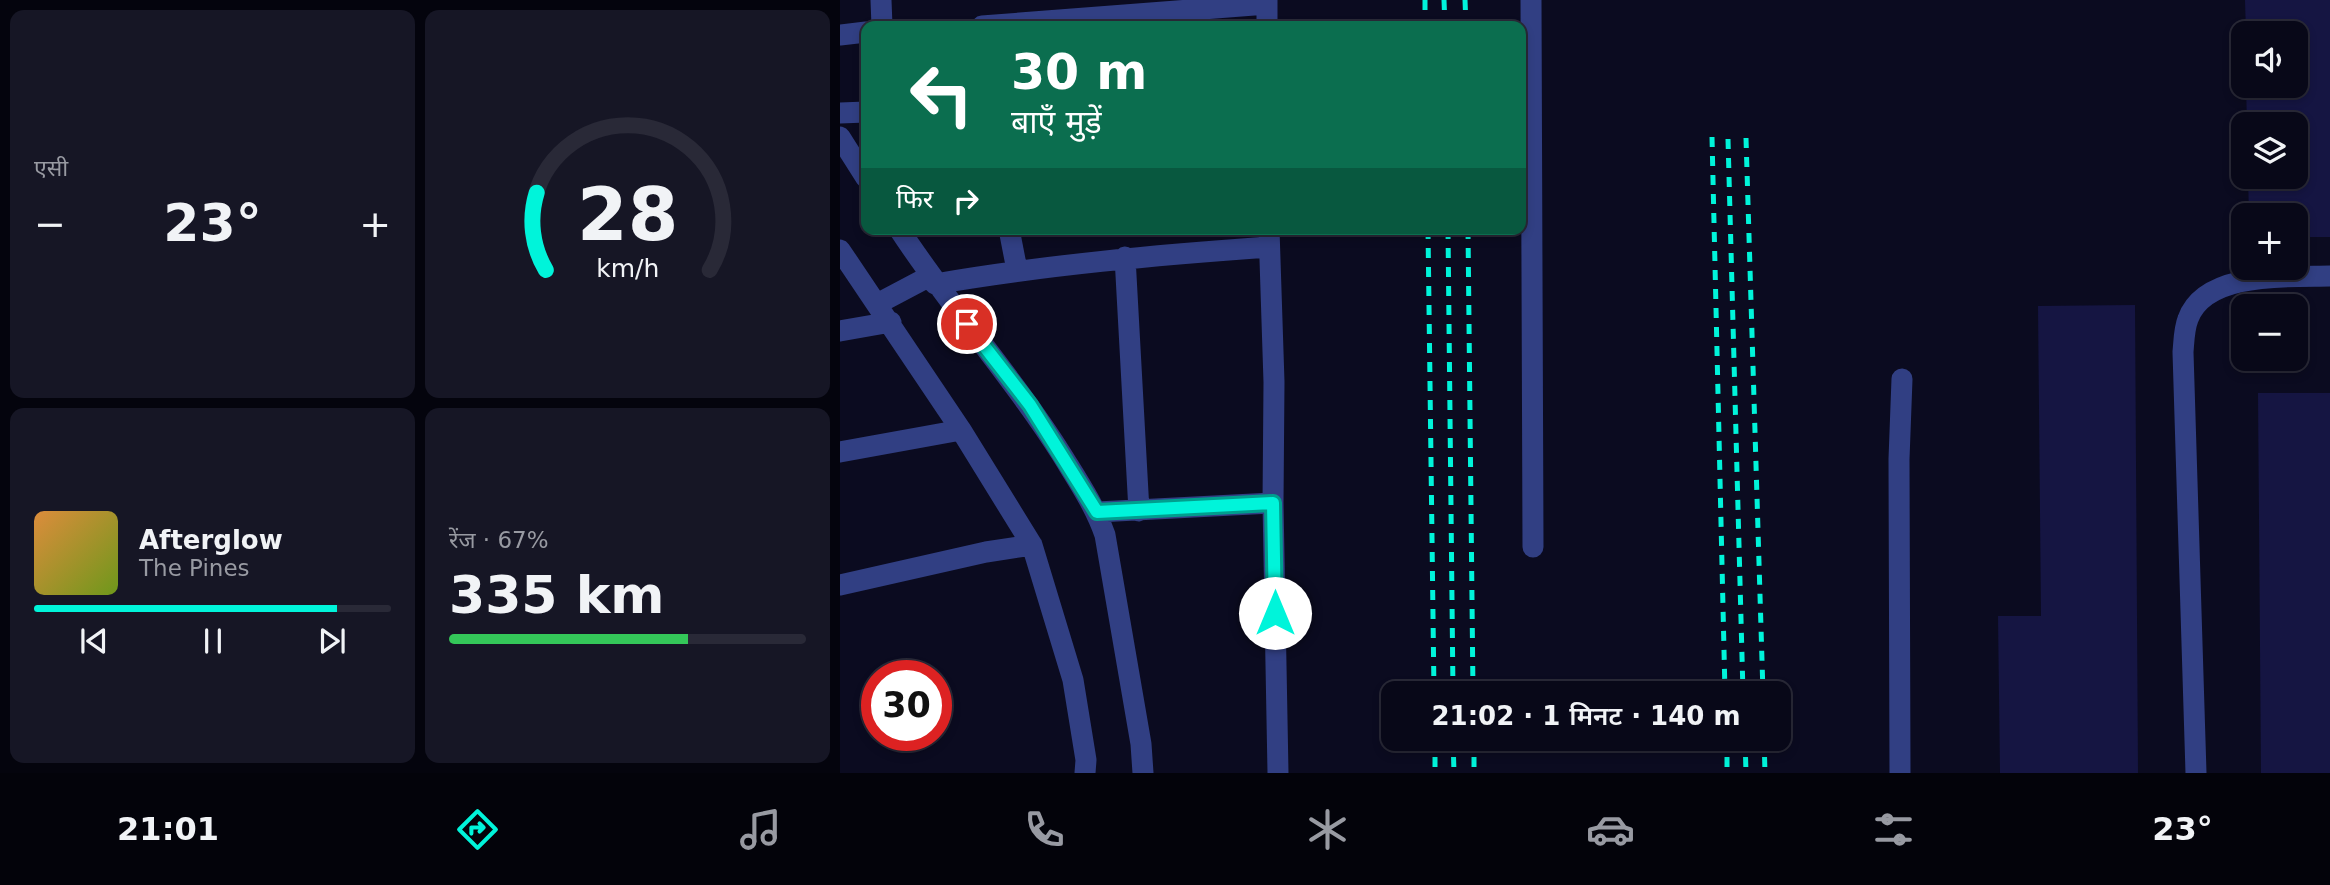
<!DOCTYPE html>
<html lang="hi">
<meta charset="utf-8">
<style>
:root{--surface:#080818;--page:#161625;--text:#f1f3f6;--muted:#989aa2;--line:#292937;--accent:#00f4da}
body{margin:0;font-family:"DejaVu Sans","Noto Sans Devanagari",sans-serif;background:var(--page);color:var(--text);height:100vh;display:flex;flex-direction:column;font-size:26px;white-space:nowrap}
*{box-sizing:border-box;margin:0}
p{font-size:23px;color:var(--muted)}
.icon{flex:none;width:38px;height:38px;fill:none;stroke:currentColor;stroke-width:2;stroke-linecap:round;stroke-linejoin:round}
.map{position:relative;flex:1;overflow:hidden}
.drawer{display:flex;flex-direction:column;gap:10px;padding:10px;background:#04040d;width:840px}
.drawer>*{flex:none}
.guide{position:absolute;left:21px;top:21px;width:665px;height:214px;border-radius:14px;box-shadow:0 4px 10px #0003,0 0 0 2px var(--line);background:#0b6e4f;color:#fff;overflow:hidden}
.fabs{position:absolute;left:1391px;top:21px;display:grid;gap:14px}
.fabs a{display:grid;place-items:center;width:77px;height:77px;border-radius:14px;background:var(--surface);box-shadow:0 4px 10px #0003,0 0 0 2px var(--line);font-size:35px}
.speed{position:absolute;left:21px;top:660px;display:flex;gap:14px;font-size:35px;font-weight:700;text-align:center}
.speed>*{display:grid;place-content:center;width:91px;height:91px;border-radius:50%;background:var(--surface);box-shadow:0 4px 10px #0003,0 0 0 2px var(--line);line-height:1}
.speed .limit{border:10px solid #d22;background:#fff;color:#111}
.pin{position:absolute;display:grid;place-items:center;width:60px;height:60px;color:#fff;margin:-30px;border:4px solid #fff;border-radius:50%;box-shadow:0 2px 7px #0007}
.me{position:absolute;width:77px;margin:-38px;rotate:0deg;stroke-linejoin:round;filter:drop-shadow(0 0 5px #0008)}
.turn{display:flex;align-items:center;gap:24px;height:147px;padding:0 35px;font-size:32px}
.turn .icon{width:91px;height:91px;stroke-width:2.5}
.turn b{display:block;font-size:49px;line-height:60px}
.then{display:flex;align-items:center;height:66px;padding:0 35px;background:#0003;gap:14px;font-size:26px}
.big{font-size:52px;font-weight:600;line-height:1.1}
.drawer .card{flex:1;display:flex;flex-direction:column;justify-content:center;gap:10px;min-width:0;padding:0 24px;border-radius:14px;background:var(--page)}
.drawer .dial{align-items:center;gap:0}
.dial svg{height:182px;overflow:visible;fill:none;stroke:var(--line);stroke-width:7;stroke-linecap:round;text-anchor:middle}
.dial text{fill:var(--text);stroke:none}
.song{display:flex;align-items:center;gap:21px}
.cover{width:84px;height:84px;border-radius:10px;background:linear-gradient(135deg,hsl(30 70% 55%),hsl(80 70% 35%))}
.played{height:7px;border-radius:4px;background:linear-gradient(90deg,var(--accent) 85%,var(--line) 85%)}
.keys{display:flex;justify-content:space-around;direction:ltr}
.heat{display:flex;justify-content:space-between;align-items:center;font-size:38px;direction:ltr}
.charge{height:10px;border-radius:5px;background:linear-gradient(90deg,#34c759 67%,var(--line) 0)}
.drawer .tiles{flex:1;display:grid;gap:10px;grid-template-columns:repeat(2,1fr)}
.trip{position:absolute;left:541px;top:681px;width:410px;height:70px;border-radius:14px;background:var(--surface);box-shadow:0 4px 10px #0003,0 0 0 2px var(--line);font-weight:600;line-height:70px;text-align:center}
.tabs{display:flex;height:112px;justify-content:space-around;align-items:center;background:#03030a;color:var(--muted)}
.tabs .icon{width:49px;height:49px}
.tabs .current{color:var(--accent)}
.tabs b{font-size:32px;color:var(--text)}
main{display:flex;flex:1;min-height:0}
.map>svg:first-child{display:block}
.building{fill:#151542}
.lines{fill:none;stroke-linecap:round;stroke-linejoin:round}
.minor{stroke:#313f83;stroke-width:21}
.rail{stroke:#00f4da;stroke-width:5;stroke-dasharray:10 9;stroke-linecap:butt}
.route-casing{stroke:#009f8e;stroke-width:18}
.route{stroke:#00f4da;stroke-width:12}
</style>
<main>
<section class="drawer">
<div class="tiles">
<div class="card"><p>एसी</p>
<div class="heat"><a>−</a><b class="big">23°</b><a>+</a></div>
</div>
<div class="card dial"><svg viewBox="0 0 100 80">
<path d="M14 69A42 42 0 1 1 86 69"/>
<path d="M14 69A42 42 0 0 1 10 35" stroke="#00f4da"/>
<text x="50" y="56" font-size="32" font-weight="700">28</text>
<text x="50" y="72" font-size="11">km/h</text>
</svg></div>
<div class="card">
<div class="song"><i class="cover"></i><div><b>Afterglow</b><p>The Pines</p></div></div>
<div class="played"></div>
<div class="keys"><svg class="icon" aria-label="previous" viewBox="0 0 24 24"><path d="M18 5L8 12l10 7zM5 5v14"/></svg><svg class="icon" aria-label="pause" viewBox="0 0 24 24"><path d="M8 5v14M16 5v14"/></svg><svg class="icon" aria-label="next" viewBox="0 0 24 24"><path d="M6 5l10 7-10 7zM19 5v14"/></svg></div>
</div>
<div class="card"><p>रेंज · 67%</p><b class="big">335 km</b><div class="charge"></div></div>
</div>
</section>
<div class="map">
<svg width="1490" height="773" viewBox="0 0 1490 773">
<rect width="100%" height="100%" fill="#0b0b20"/>
<path class="building" d="M 1405,0 L 1490,0 L 1490,237 L 1456,237 L 1456,215 L 1409,215 L 1408,177 L 1456,177 L 1456,124 L 1407,124 L 1406,86 L 1456,86 L 1456,33 L 1406,33 Z
M 1295,305 L 1298,773 L 1160,773 L 1158,616 L 1201,616 L 1198,306 Z
M 1418,393 L 1490,393 L 1490,773 L 1421,773 Z"/>
<g class="lines">
<path class="minor" d="M 41,0 L 42,26
M 427,0 L 427,26
M 691,0 L 693,547
M 142,26 L 427,4
M 0,35 L 26,32
M 0,113 L 26,112
M 0,137 L 26,178
M 59,229 C 110,307 172,376 222,455 C 238,481 255,506 265,535 L 301,744 L 303,773
M 169,229 L 177,270
M 429,229 L 434,382 L 433,503 L 438,773
M 0,250 L 121,430 L 192,545 L 233,680 L 246,760 L 245,773
M 285,257 L 299,511
M 95,284 C 206,265 317,255 429,247
M 37,304 L 90,276
M 0,331 L 51,322
M 0,452 L 121,430
M 257,512 L 433,503
M 0,585 L 146,552 L 192,545
M 1060,773 L 1059,459 L 1062,379
M 1356,773 L 1343,352 C 1344,341 1344,329 1348,319 C 1365,271 1449,277 1490,276"/>
<path class="rail" d="M 585,0 L 585,26
M 604,0 L 605,26
M 625,0 L 626,26
M 872,137 L 885,693
M 906,138 L 923,693
M 888,139 L 903,693
M 588,229 L 594,693
M 608,229 L 613,693
M 628,229 L 633,693
M 595,738 L 595,773
M 613,738 L 614,773
M 634,738 L 634,773
M 887,738 L 887,773
M 905,738 L 906,773
M 924,738 L 925,773"/>
</g>
<g class="lines">
<g class="route-casing">
<path id="route" d="M 127,324 L 190,405 L 257,512 L 433,503 L 435,613"/>
</g>
<use href="#route" class="route"/>
</g>
</svg>
<div class="fabs">
<a><svg class="icon" aria-label="sound" viewBox="0 0 24 24"><path d="M4 9h4l5-4v14l-5-4H4zM17 9q2 3 0 6"/></svg></a>
<a><svg class="icon" aria-label="layers" viewBox="0 0 24 24"><path d="M12 4l9 5-9 5-9-5zM3 14l9 5 9-5"/></svg></a>
<a>+</a>
<a>−</a>
</div>
<div class="speed"><div class="limit">30</div></div>
<div class="pin" style="left:127px;top:324px;background:#d93025"><svg class="icon" aria-label="arrive" viewBox="0 0 24 24"><path d="M6 21V4h12l-3 4 3 4H6"/></svg></div>
<svg class="me" style="left:435px;top:613px" viewBox="-20 -20 40 40"><circle r="19" fill="#fff"/><path d="M0-13L10 11 0 6-10 11z" fill="#00f4da"/></svg>
<div class="trip">21:02 · 1 मिनट · 140 m</div>
<div class="guide">
<div class="turn"><svg class="icon" aria-label="left" viewBox="0 0 24 24"><path d="M17 20v-9H6M10 6l-5 5 5 5"/></svg><div><b>30 m</b>बाएँ मुड़ें</div></div>
<div class="then">फिर<svg class="icon" aria-label="right" viewBox="0 0 24 24"><path d="M7 20v-9h11M14 6l5 5-5 5"/></svg></div>
</div>
</div>
</main>
<nav class="tabs">
<b>21:01</b>
<svg class="icon current" aria-label="directions" viewBox="0 0 24 24"><path d="M12 3l9 9-9 9-9-9zM9 14v-3h6M13 9l2 2-2 2"/></svg>
<svg class="icon" aria-label="music" viewBox="0 0 24 24"><path d="M9 18V5l10-2v13"/><circle cx="6" cy="18" r="3"/><circle cx="16" cy="16" r="3"/></svg>
<svg class="icon" aria-label="phone" viewBox="0 0 24 24"><path d="M5 4h4l2 5-3 2q2 4 5 5l2-3 5 2v4C11 20 4 13 5 4z"/></svg>
<svg class="icon" aria-label="climate" viewBox="0 0 24 24"><path d="M12 3v18M4 7l16 10M4 17L20 7"/></svg>
<svg class="icon" aria-label="car" viewBox="0 0 24 24"><path d="M5 17H2v-5l4-1 3-4h7l3 4 3 1v5h-3M9 17h6M6 11h13"/><circle cx="7" cy="17" r="2"/><circle cx="17" cy="17" r="2"/></svg>
<svg class="icon" aria-label="filters" viewBox="0 0 24 24"><path d="M4 7h16M4 17h16"/><circle cx="9" cy="7" r="2"/><circle cx="15" cy="17" r="2"/></svg>
<b>23°</b>
</nav>
